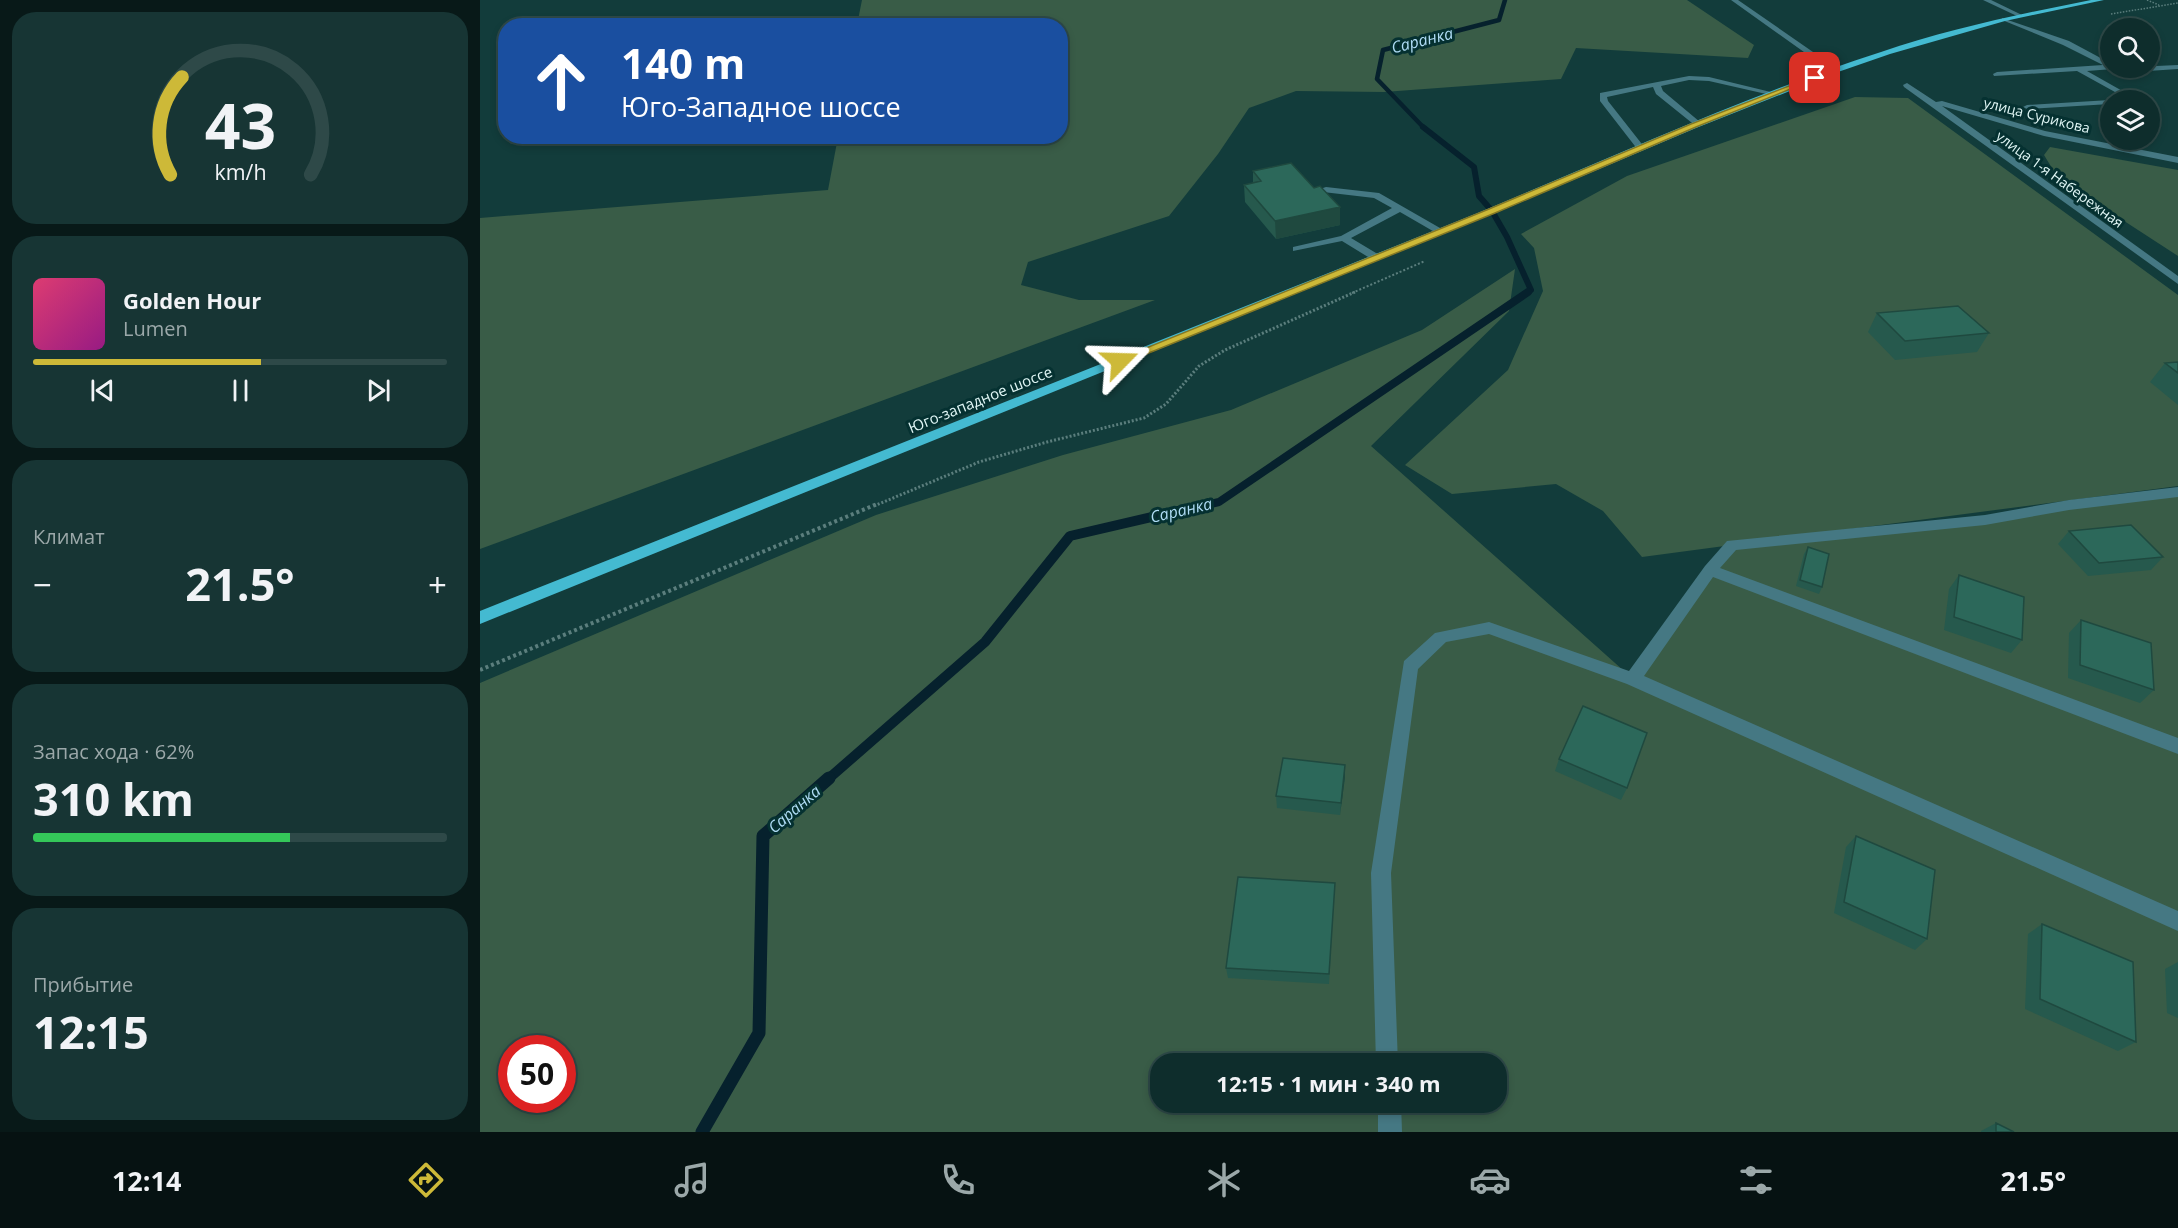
<!DOCTYPE html>
<html lang="ru">
<meta charset="utf-8">
<style>
:root{--surface:#0e2d2c;--page:#173534;--text:#f1f3f6;--muted:#9ba8a9;--line:#2e4948;--accent:#cdb938}
body{margin:0;font-family:"Open Sans",sans-serif;background:var(--page);color:var(--text);height:100vh;display:flex;flex-direction:column;font-size:22px;white-space:nowrap}
*{box-sizing:border-box;margin:0}
p{font-size:20px;color:var(--muted)}
.icon{flex:none;width:33px;height:33px;fill:none;stroke:currentColor;stroke-width:2;stroke-linecap:round;stroke-linejoin:round}
.map{position:relative;flex:1;overflow:hidden}
.sheet{display:flex;flex-direction:column;gap:12px;padding:12px;background:#081918;width:480px}
.sheet>*{flex:none}
.hud{position:absolute;left:18px;top:18px;width:570px;height:126px;border-radius:24px;box-shadow:0 3px 9px #0003,0 0 0 2px var(--line);background:#1a4fa0;color:#fff;overflow:hidden}
.buttons{position:absolute;left:1620px;top:18px;display:grid;gap:12px}
.buttons a{display:grid;place-items:center;width:60px;height:60px;border-radius:50%;background:var(--surface);box-shadow:0 3px 9px #0003,0 0 0 2px var(--line);font-size:30px}
.speed{position:absolute;left:18px;top:1035px;display:flex;gap:12px;font-size:30px;font-weight:700;text-align:center}
.speed>*{display:grid;place-content:center;width:78px;height:78px;border-radius:50%;background:var(--surface);box-shadow:0 3px 9px #0003,0 0 0 2px var(--line);line-height:1}
.speed .limit{border:9px solid #d22;background:#fff;color:#111}
.pin{position:absolute;display:grid;place-items:center;width:51px;height:51px;color:#fff;margin:-26px;border-radius:12px;box-shadow:0 3px 9px #0006}
.me{position:absolute;width:66px;margin:-33px;rotate:68deg;stroke-linejoin:round;filter:drop-shadow(0 0 4px #0008)}
.turn{display:flex;align-items:center;gap:21px;height:126px;padding:0 24px;font-size:27px}
.turn .icon{width:78px;height:78px;stroke-width:2.5}
.turn b{display:block;font-size:42px;line-height:51px}
.big{font-size:45px;font-weight:700;line-height:1.1}
.sheet .tile{flex:1;display:flex;flex-direction:column;justify-content:center;gap:9px;min-width:0;padding:0 21px;border-radius:24px;background:var(--page)}
.sheet .dial{align-items:center;gap:0}
.dial svg{height:156px;overflow:visible;fill:none;stroke:var(--line);stroke-width:7;stroke-linecap:round;text-anchor:middle}
.dial text{fill:var(--text);stroke:none}
.song{display:flex;align-items:center;gap:18px}
.cover{width:72px;height:72px;border-radius:9px;background:linear-gradient(135deg,hsl(340 70% 55%),hsl(310 70% 35%))}
.played{height:6px;border-radius:3px;background:linear-gradient(90deg,var(--accent) 55%,var(--line) 55%)}
.keys{display:flex;justify-content:space-around;direction:ltr}
.heat{display:flex;justify-content:space-between;align-items:center;font-size:33px;direction:ltr}
.charge{height:9px;border-radius:4px;background:linear-gradient(90deg,#34c759 62%,var(--line) 0)}
.trip{position:absolute;left:670px;top:1053px;width:357px;height:60px;border-radius:24px;background:var(--surface);box-shadow:0 3px 9px #0003,0 0 0 2px var(--line);font-weight:700;line-height:60px;text-align:center}
.dock{display:flex;height:96px;justify-content:space-around;align-items:center;background:#061212;color:var(--muted)}
.dock .icon{width:42px;height:42px}
.dock .selected{color:var(--accent)}
.dock b{font-size:27px;color:var(--text)}
main{display:flex;flex:1;min-height:0}
.map>svg:first-child{display:block}
.green{fill:#395c47;fill-rule:evenodd}
.lines{fill:none;stroke-linecap:round;stroke-linejoin:round}
.stream-far4{stroke:#06212d;stroke-width:4.5}
.stream-far3{stroke:#06212d;stroke-width:6}
.stream-far2{stroke:#06212d;stroke-width:8}
.stream-far1{stroke:#06212d;stroke-width:10}
.stream{stroke:#06212d;stroke-width:13}
.path-far3{stroke:#5b7e7d;stroke-width:1.5;stroke-dasharray:1.5 1.5;stroke-linecap:butt}
.path-far2{stroke:#5b7e7d;stroke-width:2;stroke-dasharray:2 2;stroke-linecap:butt}
.path-far1{stroke:#5b7e7d;stroke-width:3;stroke-dasharray:2 2;stroke-linecap:butt}
.path{stroke:#5b7e7d;stroke-width:4;stroke-dasharray:3 3;stroke-linecap:butt}
.minor{fill:#457883;fill-rule:evenodd}
.major{fill:#44bad1;fill-rule:evenodd}
.wall{fill:#26594d}
.shaded-wall{fill:#1f493f}
.building{fill:#2c685a;stroke:#1f493f;stroke-width:1.5}
.route{fill:#cdb938;stroke:#857824;stroke-width:1.5}
.labels{text-anchor:middle;dominant-baseline:central;stroke-width:6;stroke-linejoin:round;paint-order:stroke}
.far-street-label{font-size:14px;fill:#e1f7f6;stroke:#053131}
.street-label{font-size:15px;fill:#e1f7f6;stroke:#053131}
.water-label{font-size:16px;font-style:italic;fill:#afdcf5;stroke:#053131}
</style>
<main>
<section class="sheet">
<div class="tile dial"><svg viewBox="0 0 100 80">
<path d="M14 69A42 42 0 1 1 86 69"/>
<path d="M14 69A42 42 0 0 1 20 19" stroke="#cdb938"/>
<text x="50" y="56" font-size="32" font-weight="700">43</text>
<text x="50" y="72" font-size="11">km/h</text>
</svg></div>
<div class="tile">
<div class="song"><i class="cover"></i><div><b>Golden Hour</b><p>Lumen</p></div></div>
<div class="played"></div>
<div class="keys"><svg class="icon" aria-label="previous" viewBox="0 0 24 24"><path d="M18 5L8 12l10 7zM5 5v14"/></svg><svg class="icon" aria-label="pause" viewBox="0 0 24 24"><path d="M8 5v14M16 5v14"/></svg><svg class="icon" aria-label="next" viewBox="0 0 24 24"><path d="M6 5l10 7-10 7zM19 5v14"/></svg></div>
</div>
<div class="tile"><p>Климат</p>
<div class="heat"><a>−</a><b class="big">21.5°</b><a>+</a></div>
</div>
<div class="tile"><p>Запас хода · 62%</p><b class="big">310 km</b><div class="charge"></div></div>
<div class="tile"><p>Прибытие</p><b class="big">12:15</b></div>
</section>
<div class="map">
<svg width="1698" height="1132" viewBox="0 0 1698 1132">
<rect width="100%" height="100%" fill="#123c3b"/>
<path class="green" d="M 382,0 L 1207,0 L 1274,45 L 1268,58 L 1096,48 L 1081,79 L 904,92 L 816,91 L 769,108 L 738,154 L 689,216 L 548,262 L 541,285 L 599,300 L 675,300 L 0,549 L 0,218 L 348,190 L 358,137 L 580,136 L 580,26 L 377,25 Z
M 1375,97 L 1428,98 L 1698,295 L 1698,486 L 1272,542 L 1505,520 L 1698,492 L 1698,1132 L 0,1132 L 0,683 L 396,515 L 583,455 L 751,410 L 942,330 L 1035,269 L 1029,311 L 891,446 L 1153,679 L 1252,545 L 1162,557 L 1123,511 L 1076,484 L 972,494 L 925,465 L 1028,370 L 1063,291 L 1054,248 L 1041,234 L 1147,176 ZM 32,1048 L 82,1048 L 82,1100 L 32,1100 ZM 681,1064 L 1017,1064 L 1017,1102 L 681,1102 Z
M 1570,147 L 1698,170 L 1698,256 L 1578,178 L 1564,155 Z"/>
<g class="lines">
<path class="stream-far4" d="M 945,129 L 897,79 L 903,50 L 1019,20 L 1025,0"/>
<path class="stream-far3" d="M 943,127 L 994,167 L 999,196 L 1012,211 L 1027,237 L 1051,290 L 1046,293"/>
<path class="stream-far2" d="M 722,506 L 739,502 L 1048,292"/>
<path class="stream-far1" d="M 347,780 L 505,642 L 590,536 L 728,504"/>
<path class="stream" d="M 222,1132 L 279,1033 L 283,836 L 349,778"/>
<path class="path-far3" d="M 1667,0 L 1679,5
M 1631,14 L 1698,3"/>
<path class="path-far2" d="M 872,293 L 945,261"/>
<path class="path-far1" d="M 394,506 L 499,462 L 567,442 L 664,418 L 686,404 L 719,366 L 745,350 L 875,292"/>
<path class="path" d="M 0,670 L 397,504"/>
<path class="minor" d="M 1251,0 L 1258,0 L 1359,70 L 1352,72 Z
M 1503,0 L 1511,0 L 1542,15 L 1537,16 Z
M 1522,18 L 1589,41 L 1630,63 L 1633,69 L 1607,71 L 1653,97 L 1650,100 L 1642,100 L 1644,97 L 1597,71 L 1514,76 L 1513,74 L 1517,72 L 1623,65 L 1583,45 L 1522,20 Z
M 1698,65 L 1698,69 L 1653,72 L 1633,68 Z
M 1209,76 L 1229,77 L 1299,94 L 1295,96 L 1229,81 L 1209,80 L 1181,86 L 1183,91 L 1220,122 L 1220,126 L 1217,127 L 1176,94 L 1173,87 L 1127,97 L 1128,101 L 1165,148 L 1161,151 L 1158,150 L 1120,101 L 1120,93 Z
M 1427,83 L 1456,102 L 1462,101 L 1565,131 L 1698,157 L 1698,163 L 1564,136 L 1462,106 L 1698,276 L 1698,284 L 1424,87 L 1423,85 Z
M 1630,100 L 1633,100 L 1630,100 L 1630,104 L 1547,109 L 1543,107 L 1547,105 Z
M 846,187 L 899,193 L 967,232 L 958,234 L 920,212 L 871,238 L 901,256 L 901,260 L 893,260 L 862,241 L 813,251 L 813,247 L 861,236 L 912,208 L 894,198 L 843,192 L 843,188 Z
M 1698,487 L 1698,497 L 1589,510 L 1505,525 L 1256,550 L 1240,568 L 1698,738 L 1698,754 L 1233,577 L 1164,676 L 1698,911 L 1698,931 L 1147,684 L 1009,634 L 966,642 L 938,669 L 911,873 L 918,1064 L 896,1064 L 891,873 L 924,661 L 955,633 L 1009,622 L 1149,671 L 1225,566 L 1247,541 L 1505,515 L 1589,500 Z
M 898,1102 L 921,1102 L 922,1132 L 898,1132 Z"/>
<path class="major" d="M 1611,0 L 1624,0 L 1525,21 L 1410,54 L 1358,72 L 1216,128 L 1015,213 L 0,624 L 0,611 C 319,484 639,357 958,229 C 1105,170 1250,101 1401,52 C 1469,29 1540,14 1611,0 Z"/>
</g>
<path class="wall" d="M 773,171 L 834,188 L 860,207 L 860,225 L 796,239 L 765,202 L 764,185 L 773,183 Z
M 1397,313 L 1509,333 L 1497,352 L 1415,360 L 1388,332 Z
M 1698,362 L 1698,405 L 1670,382 L 1685,363 Z
M 1589,531 L 1683,557 L 1671,570 L 1608,576 L 1578,544 Z
M 1328,547 L 1342,587 L 1339,594 L 1316,586 L 1324,554 Z
M 1479,575 L 1542,640 L 1531,653 L 1464,630 L 1469,589 Z
M 1601,620 L 1674,690 L 1660,703 L 1588,678 L 1589,633 Z
M 1079,759 L 1147,788 L 1141,800 L 1075,771 Z
M 865,777 L 860,815 L 797,808 L 796,796 Z
M 1376,836 L 1447,939 L 1435,950 L 1354,913 L 1366,847 Z
M 854,894 L 849,984 L 748,978 L 746,968 Z
M 1562,924 L 1656,1042 L 1638,1051 L 1545,1009 L 1548,934 Z
M 1698,962 L 1698,1018 L 1687,1013 L 1685,969 Z
M 1516,1123 L 1534,1132 L 1501,1132 L 1501,1131 Z"/>
<path class="shaded-wall" d="M 860,207 L 860,225 L 796,239 L 795,221 Z
M 865,765 L 865,777 L 860,815 L 861,803 Z"/>
<path class="building" d="M 811,163 L 834,188 L 840,186 L 860,207 L 795,221 L 764,185 L 781,181 L 773,171 Z
M 1478,306 L 1509,333 L 1425,341 L 1397,313 Z
M 1698,362 L 1698,373 L 1685,363 Z
M 1651,525 L 1683,557 L 1619,563 L 1589,531 Z
M 1328,547 L 1349,554 L 1342,587 L 1320,580 Z
M 1479,575 L 1544,597 L 1542,640 L 1474,617 Z
M 1601,620 L 1671,643 L 1674,690 L 1600,665 Z
M 1103,706 L 1167,733 L 1147,788 L 1079,759 Z
M 803,758 L 865,765 L 861,803 L 796,796 Z
M 1376,836 L 1455,870 L 1447,939 L 1364,902 Z
M 758,877 L 855,883 L 849,974 L 746,968 Z
M 1562,924 L 1653,962 L 1656,1042 L 1560,999 Z
M 1516,1123 L 1534,1132 L 1516,1132 Z"/>
<path class="route" d="M 1332,77 L 1338,78 L 1216,127 L 1015,213 L 644,363 L 640,364 L 634,361 L 1009,209 L 1211,124 Z"/>
<g class="labels">
<g class="far-street-label">
<text transform="translate(1557 115) rotate(14)">улица Сурикова</text>
<text transform="translate(1580 179) rotate(36)">улица 1-я Набережная</text>
</g>
<g class="street-label">
<text transform="translate(500 399) rotate(-22)">Юго-западное шоссе</text>
</g>
<g class="water-label">
<text transform="translate(942 40) rotate(-14)">Саранка</text>
<text transform="translate(701 510) rotate(-13)">Саранка</text>
<text transform="translate(314 809) rotate(-41)">Саранка</text>
</g>
</g>
</svg>
<div class="buttons">
<a><svg class="icon" aria-label="search" viewBox="0 0 24 24"><circle cx="10" cy="10" r="6"/><path d="M15 15l6 6"/></svg></a>
<a><svg class="icon" aria-label="layers" viewBox="0 0 24 24"><path d="M12 4l9 5-9 5-9-5zM3 14l9 5 9-5"/></svg></a>
</div>
<div class="speed"><div class="limit">50</div></div>
<div class="pin" style="left:1335px;top:78px;background:#d93025"><svg class="icon" aria-label="arrive" viewBox="0 0 24 24"><path d="M6 21V4h12l-3 4 3 4H6"/></svg></div>
<svg class="me" style="left:640px;top:361px" viewBox="-20 -20 40 40"><path d="M0-17L14 15 0 8-14 15z" fill="#cdb938" stroke="#fff" stroke-width="4"/></svg>
<div class="trip">12:15 · 1 мин · 340 m</div>
<div class="hud">
<div class="turn"><svg class="icon" aria-label="ahead" viewBox="0 0 24 24"><path d="M12 20V5M6 11l6-6 6 6"/></svg><div><b>140 m</b>Юго-Западное шоссе</div></div>
</div>
</div>
</main>
<nav class="dock">
<b>12:14</b>
<svg class="icon selected" aria-label="directions" viewBox="0 0 24 24"><path d="M12 3l9 9-9 9-9-9zM9 14v-3h6M13 9l2 2-2 2"/></svg>
<svg class="icon" aria-label="music" viewBox="0 0 24 24"><path d="M9 18V5l10-2v13"/><circle cx="6" cy="18" r="3"/><circle cx="16" cy="16" r="3"/></svg>
<svg class="icon" aria-label="phone" viewBox="0 0 24 24"><path d="M5 4h4l2 5-3 2q2 4 5 5l2-3 5 2v4C11 20 4 13 5 4z"/></svg>
<svg class="icon" aria-label="climate" viewBox="0 0 24 24"><path d="M12 3v18M4 7l16 10M4 17L20 7"/></svg>
<svg class="icon" aria-label="car" viewBox="0 0 24 24"><path d="M5 17H2v-5l4-1 3-4h7l3 4 3 1v5h-3M9 17h6M6 11h13"/><circle cx="7" cy="17" r="2"/><circle cx="17" cy="17" r="2"/></svg>
<svg class="icon" aria-label="filters" viewBox="0 0 24 24"><path d="M4 7h16M4 17h16"/><circle cx="9" cy="7" r="2"/><circle cx="15" cy="17" r="2"/></svg>
<b>21.5°</b>
</nav>
